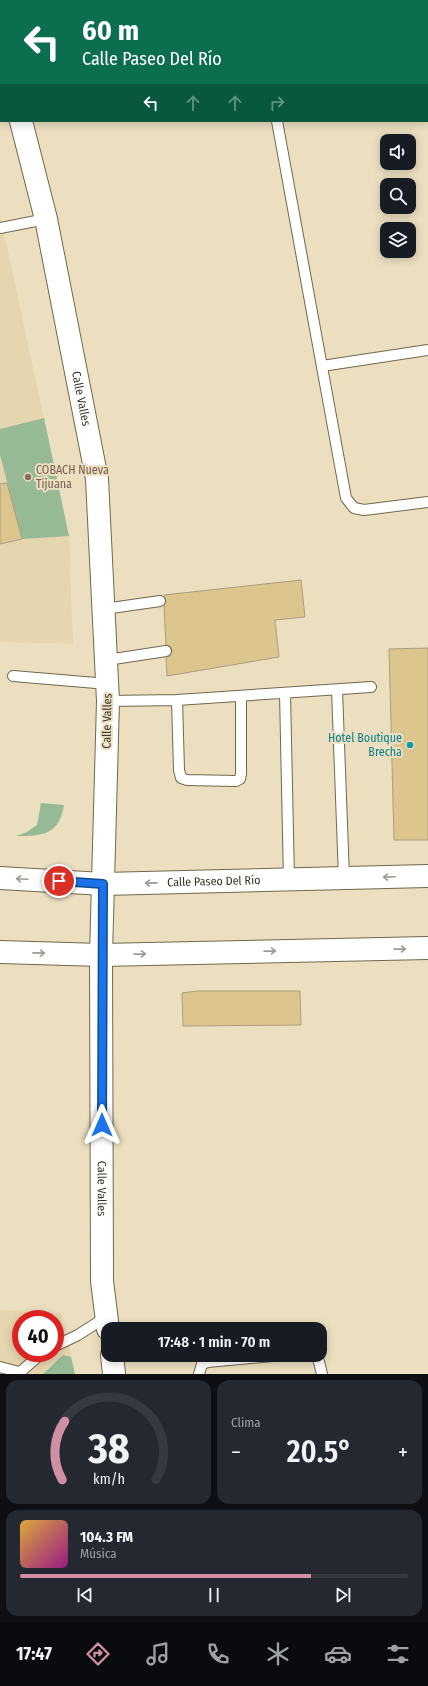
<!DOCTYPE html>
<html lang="es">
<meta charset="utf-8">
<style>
:root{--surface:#171b24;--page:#242831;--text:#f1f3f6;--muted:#9ea1a6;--line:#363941;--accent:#d18fa5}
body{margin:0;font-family:"Fira Sans Condensed",sans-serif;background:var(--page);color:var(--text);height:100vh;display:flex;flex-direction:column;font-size:15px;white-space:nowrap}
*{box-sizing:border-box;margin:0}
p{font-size:13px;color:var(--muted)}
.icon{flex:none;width:22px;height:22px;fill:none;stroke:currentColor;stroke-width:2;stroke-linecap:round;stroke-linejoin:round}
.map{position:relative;height:1374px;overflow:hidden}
.sheet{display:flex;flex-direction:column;gap:6px;padding:6px;background:#0d0f14;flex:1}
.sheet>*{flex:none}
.banner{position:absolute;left:0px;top:0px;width:428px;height:122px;box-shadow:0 2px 10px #0003;background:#0b6e4f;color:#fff;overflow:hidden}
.buttons{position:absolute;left:380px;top:134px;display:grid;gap:8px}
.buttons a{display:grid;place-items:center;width:36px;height:36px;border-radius:8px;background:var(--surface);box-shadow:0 2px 10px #0003;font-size:20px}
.speed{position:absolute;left:12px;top:1310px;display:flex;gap:8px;font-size:20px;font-weight:700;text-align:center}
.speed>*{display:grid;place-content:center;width:52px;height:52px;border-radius:50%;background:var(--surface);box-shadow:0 2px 10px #0003;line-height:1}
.speed .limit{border:6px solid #d22;background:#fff;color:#111}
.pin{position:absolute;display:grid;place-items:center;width:34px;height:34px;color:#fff;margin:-17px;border:2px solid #fff;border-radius:50%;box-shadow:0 1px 4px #0007}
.me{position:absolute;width:44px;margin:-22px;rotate:0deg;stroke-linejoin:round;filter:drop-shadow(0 0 3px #0008)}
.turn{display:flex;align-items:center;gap:14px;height:84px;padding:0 16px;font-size:18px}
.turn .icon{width:52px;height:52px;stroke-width:2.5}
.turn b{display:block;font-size:28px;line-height:34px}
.lanes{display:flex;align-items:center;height:38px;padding:0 16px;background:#0003;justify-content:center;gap:20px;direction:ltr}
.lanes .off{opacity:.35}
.big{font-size:30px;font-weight:600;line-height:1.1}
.sheet .tile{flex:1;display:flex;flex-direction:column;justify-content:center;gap:6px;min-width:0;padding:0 14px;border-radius:12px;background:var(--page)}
.sheet .dial{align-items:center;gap:0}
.dial svg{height:104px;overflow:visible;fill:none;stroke:var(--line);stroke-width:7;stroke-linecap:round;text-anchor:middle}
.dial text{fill:var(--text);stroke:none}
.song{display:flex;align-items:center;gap:12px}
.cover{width:48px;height:48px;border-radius:6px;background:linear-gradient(135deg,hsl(40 70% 55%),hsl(310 70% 35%))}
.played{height:4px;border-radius:2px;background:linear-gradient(90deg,var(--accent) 75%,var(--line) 75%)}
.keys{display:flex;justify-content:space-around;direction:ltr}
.heat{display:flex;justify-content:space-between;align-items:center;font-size:22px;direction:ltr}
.sheet .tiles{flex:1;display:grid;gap:6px;grid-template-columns:1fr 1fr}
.tile:last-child{grid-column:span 2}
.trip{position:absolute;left:101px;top:1322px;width:226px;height:40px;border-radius:12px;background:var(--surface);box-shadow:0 2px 10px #0003;font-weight:600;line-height:40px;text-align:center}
.dock{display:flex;height:64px;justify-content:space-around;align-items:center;background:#090b0e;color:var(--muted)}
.dock .icon{width:28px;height:28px}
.dock .active{color:var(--accent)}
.dock b{font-size:18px;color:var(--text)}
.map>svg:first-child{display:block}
.built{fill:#e6d6af;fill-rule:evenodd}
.green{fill:#95ba95}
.building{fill:#ddc68e;stroke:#aa9e80}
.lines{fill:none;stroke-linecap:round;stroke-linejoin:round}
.lane-casing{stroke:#72674b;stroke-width:12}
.secondary-casing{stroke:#72674b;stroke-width:24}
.lane{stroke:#fff;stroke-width:10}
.secondary{stroke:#fff;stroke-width:22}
.oneway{stroke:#9c9a94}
.route-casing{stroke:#114b97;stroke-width:10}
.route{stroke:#1a73e8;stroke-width:7}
.education-dot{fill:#8d6e63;stroke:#ecdfc0;stroke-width:1.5}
.culture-dot{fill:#0f9aa8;stroke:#ecdfc0;stroke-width:1.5}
.labels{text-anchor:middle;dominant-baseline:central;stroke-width:4;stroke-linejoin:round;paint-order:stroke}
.street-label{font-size:12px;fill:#3a3529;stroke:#ecdfc0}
.education-label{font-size:12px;fill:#785e54;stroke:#ecdfc0;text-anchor:start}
.culture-label{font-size:12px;fill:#0d838f;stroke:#ecdfc0;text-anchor:end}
</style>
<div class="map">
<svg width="428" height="1374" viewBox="0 0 428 1374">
<rect width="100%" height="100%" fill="#ecdfc0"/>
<path class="built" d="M 0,0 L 180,0 L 1,1 L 0,40 Z
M 0,214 L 69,536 L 73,644 L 0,642 Z
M 0,1310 L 61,1313 L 75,1374 L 0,1374 ZM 21,1319 L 55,1319 L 55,1353 L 21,1353 Z"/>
<path class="green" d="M 44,418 L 69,536 L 22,539 L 0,455 L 0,429 Z
M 41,803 L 64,805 C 59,835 43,836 16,836 L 27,832 L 37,825 Z
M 63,1355 L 71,1357 L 75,1374 L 43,1374 Z"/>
<path class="building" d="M 7,483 L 22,539 L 0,544 L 0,484 Z
M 301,580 L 305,617 L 275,620 L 279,657 L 167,676 L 166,658 L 170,656 L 172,650 L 171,647 L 166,645 L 164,606 L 166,600 L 164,595 Z
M 428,648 L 428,840 L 394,840 L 389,649 Z
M 197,991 L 300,991 L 301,1025 L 183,1026 L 182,993 Z"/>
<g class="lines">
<g class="lane-casing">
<path id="lane" d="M 277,121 L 346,498 L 354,508 L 364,510 L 428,502
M 0,228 L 46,219
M 322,366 L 428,350
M 104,609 L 160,601
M 107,660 L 166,651
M 13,676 L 108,684
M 337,690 L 344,878
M 285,693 L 289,880
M 177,700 L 179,770 L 181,778 L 187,780 L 236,781 L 240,779 L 241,774 L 241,696
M 108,701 L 177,700 L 371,687
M 55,1346 L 78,1335 L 106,1317
M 316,1355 L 318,1358 L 322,1374
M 0,1367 L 19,1372
M 18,1374 L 42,1353
M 199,1374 L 202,1364 L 208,1362 L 284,1355"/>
</g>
<g class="secondary-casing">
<g id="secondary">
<path d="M 357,1 L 361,0"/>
<path d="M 0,106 L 1,106"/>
<path id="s1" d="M 21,121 L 46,219 L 97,479 L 108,701 L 101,955 L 102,1281 L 108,1329"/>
<path id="s2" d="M 0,878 L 103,884 L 428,876"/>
<path d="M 0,952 L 101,955 L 428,948"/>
<path d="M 112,1355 L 114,1374"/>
</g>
</g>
<use href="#lane" class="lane"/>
<use href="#secondary" class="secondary"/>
</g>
<defs><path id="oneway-shaft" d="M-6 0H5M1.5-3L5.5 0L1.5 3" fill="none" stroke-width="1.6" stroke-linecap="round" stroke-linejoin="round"/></defs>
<g class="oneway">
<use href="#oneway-shaft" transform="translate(389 877) rotate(178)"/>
<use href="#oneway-shaft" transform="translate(22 879) rotate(-177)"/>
<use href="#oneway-shaft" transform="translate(151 883) rotate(179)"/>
<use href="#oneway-shaft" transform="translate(400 949) rotate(-1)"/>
<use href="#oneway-shaft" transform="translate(270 951) rotate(-1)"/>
<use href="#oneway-shaft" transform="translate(39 953) rotate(1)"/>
<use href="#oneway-shaft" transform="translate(140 954) rotate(-1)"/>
</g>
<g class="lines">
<g class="route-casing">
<path id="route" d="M 59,881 L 103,884 L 102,1125"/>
</g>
<use href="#route" class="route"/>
</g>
<circle class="education-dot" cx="28" cy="477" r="4"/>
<circle class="culture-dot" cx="410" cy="745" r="4"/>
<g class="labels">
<g class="street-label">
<text stroke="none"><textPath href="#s1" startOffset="284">Calle Valles</textPath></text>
<text transform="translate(107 721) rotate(-89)">Calle Valles</text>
<text stroke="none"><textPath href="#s2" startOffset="214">Calle Paseo Del Río</textPath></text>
<text stroke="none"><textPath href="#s1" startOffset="1076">Calle Valles</textPath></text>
</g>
<g class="education-label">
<text x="36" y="470">COBACH Nueva<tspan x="36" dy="14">Tijuana</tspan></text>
</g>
<g class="culture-label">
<text x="402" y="738">Hotel Boutique<tspan x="402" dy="14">Brecha</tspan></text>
</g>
</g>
</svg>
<div class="buttons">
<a><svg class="icon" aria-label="sound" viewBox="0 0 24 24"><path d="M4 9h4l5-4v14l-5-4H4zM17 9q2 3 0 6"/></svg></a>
<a><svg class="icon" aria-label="search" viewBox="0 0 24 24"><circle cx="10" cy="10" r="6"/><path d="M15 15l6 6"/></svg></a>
<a><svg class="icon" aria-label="layers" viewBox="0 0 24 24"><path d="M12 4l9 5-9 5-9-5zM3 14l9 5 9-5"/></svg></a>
</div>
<div class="speed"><div class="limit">40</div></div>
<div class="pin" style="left:59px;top:881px;background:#d93025"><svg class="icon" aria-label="arrive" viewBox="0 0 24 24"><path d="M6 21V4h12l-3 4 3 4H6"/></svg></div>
<svg class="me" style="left:102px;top:1125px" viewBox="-20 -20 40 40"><path d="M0-17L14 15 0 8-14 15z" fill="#1a73e8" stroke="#fff" stroke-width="4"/></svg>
<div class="trip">17:48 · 1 min · 70 m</div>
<div class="banner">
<div class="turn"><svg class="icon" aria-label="left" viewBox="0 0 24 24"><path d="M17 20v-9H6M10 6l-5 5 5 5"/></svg><div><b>60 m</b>Calle Paseo Del Río</div></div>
<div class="lanes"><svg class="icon" aria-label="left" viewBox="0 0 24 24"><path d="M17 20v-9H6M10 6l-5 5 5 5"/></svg><svg class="icon off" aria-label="ahead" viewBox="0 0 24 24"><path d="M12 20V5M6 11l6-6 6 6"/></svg><svg class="icon off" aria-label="ahead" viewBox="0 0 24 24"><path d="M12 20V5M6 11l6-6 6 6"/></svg><svg class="icon off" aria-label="right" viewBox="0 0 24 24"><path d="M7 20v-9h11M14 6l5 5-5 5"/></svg></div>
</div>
</div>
<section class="sheet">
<div class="tiles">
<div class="tile dial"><svg viewBox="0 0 100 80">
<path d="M14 69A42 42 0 1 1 86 69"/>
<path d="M14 69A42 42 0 0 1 16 24" stroke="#d18fa5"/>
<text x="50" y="56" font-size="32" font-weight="700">38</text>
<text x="50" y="72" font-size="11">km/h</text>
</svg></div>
<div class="tile"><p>Clima</p>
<div class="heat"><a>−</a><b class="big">20.5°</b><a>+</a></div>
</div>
<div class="tile">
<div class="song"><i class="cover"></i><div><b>104.3 FM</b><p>Música</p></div></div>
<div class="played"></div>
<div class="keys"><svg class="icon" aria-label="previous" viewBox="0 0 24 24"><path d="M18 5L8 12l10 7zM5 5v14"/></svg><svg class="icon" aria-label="pause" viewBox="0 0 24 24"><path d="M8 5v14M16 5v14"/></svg><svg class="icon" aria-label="next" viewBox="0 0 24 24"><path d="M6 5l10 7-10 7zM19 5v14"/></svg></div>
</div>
</div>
</section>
<nav class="dock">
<b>17:47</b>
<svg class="icon active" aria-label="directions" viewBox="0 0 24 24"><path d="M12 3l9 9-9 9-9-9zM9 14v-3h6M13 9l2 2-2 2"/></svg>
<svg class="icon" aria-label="music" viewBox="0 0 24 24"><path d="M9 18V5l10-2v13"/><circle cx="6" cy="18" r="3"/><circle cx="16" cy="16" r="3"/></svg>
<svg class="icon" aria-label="phone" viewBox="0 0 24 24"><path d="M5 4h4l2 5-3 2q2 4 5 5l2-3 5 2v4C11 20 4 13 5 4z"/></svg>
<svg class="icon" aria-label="climate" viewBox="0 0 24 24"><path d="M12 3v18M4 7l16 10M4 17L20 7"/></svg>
<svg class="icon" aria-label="car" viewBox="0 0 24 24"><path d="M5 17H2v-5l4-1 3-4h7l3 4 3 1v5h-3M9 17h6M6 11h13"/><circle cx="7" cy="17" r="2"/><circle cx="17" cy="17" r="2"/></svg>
<svg class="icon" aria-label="filters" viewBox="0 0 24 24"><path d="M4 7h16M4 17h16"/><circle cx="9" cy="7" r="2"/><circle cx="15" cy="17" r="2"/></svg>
</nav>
